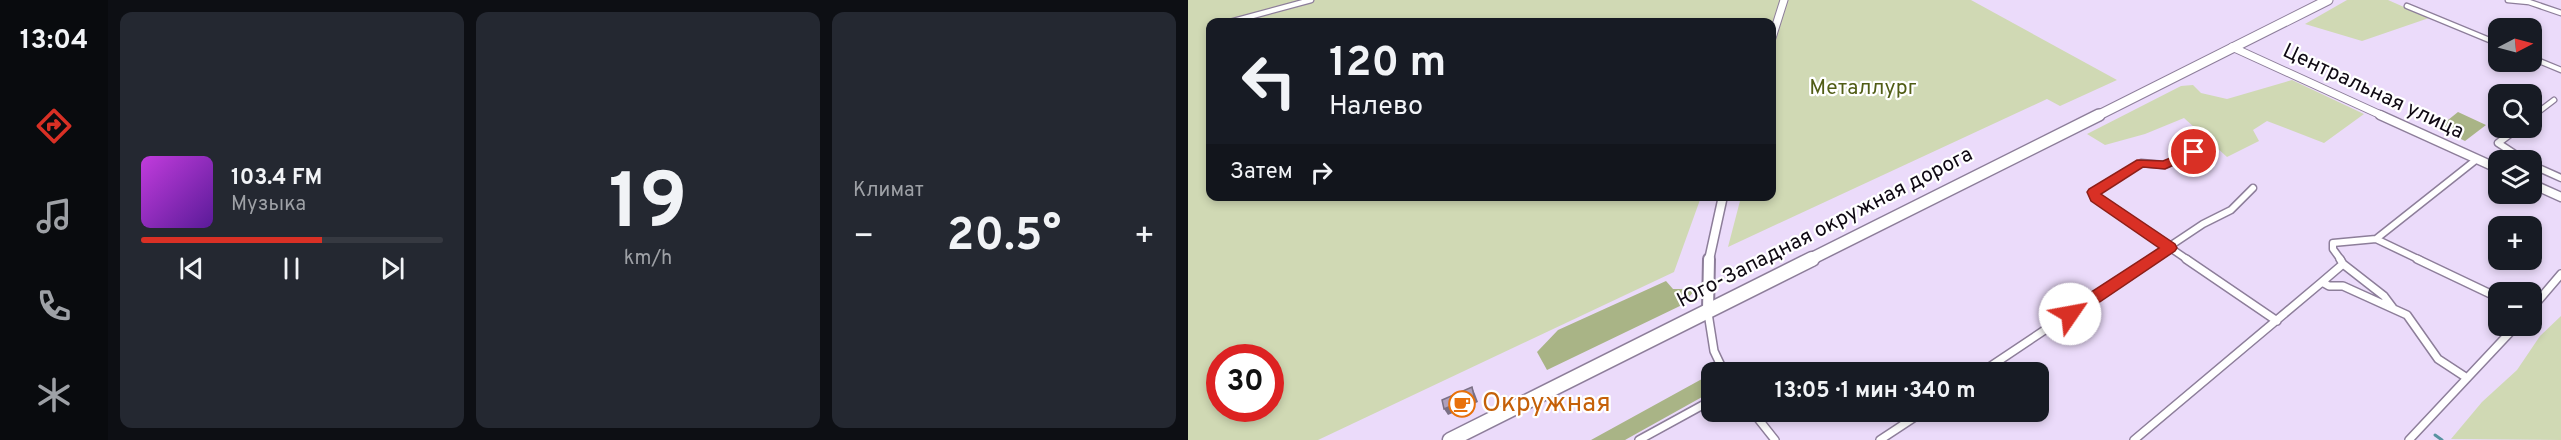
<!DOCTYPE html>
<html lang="ru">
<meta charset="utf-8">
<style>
:root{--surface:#171b24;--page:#242831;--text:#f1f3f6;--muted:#9ea1a6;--line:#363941;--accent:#d93025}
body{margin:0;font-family:Overpass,sans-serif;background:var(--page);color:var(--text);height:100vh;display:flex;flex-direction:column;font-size:22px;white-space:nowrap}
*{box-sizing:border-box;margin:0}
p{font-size:20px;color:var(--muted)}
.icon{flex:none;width:33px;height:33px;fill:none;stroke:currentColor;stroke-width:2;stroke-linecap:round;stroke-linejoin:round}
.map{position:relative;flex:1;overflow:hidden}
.sheet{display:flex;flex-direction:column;gap:12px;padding:12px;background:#0d0f14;width:1080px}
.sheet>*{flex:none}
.banner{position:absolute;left:18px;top:18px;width:570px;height:183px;border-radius:12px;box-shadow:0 3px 9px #0003;background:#171b24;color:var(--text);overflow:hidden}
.needle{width:39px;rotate:84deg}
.buttons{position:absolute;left:1300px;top:18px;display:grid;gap:12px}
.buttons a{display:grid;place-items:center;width:54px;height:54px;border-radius:12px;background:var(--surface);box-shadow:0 3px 9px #0003;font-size:30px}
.speed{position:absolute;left:18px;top:344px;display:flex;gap:12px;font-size:30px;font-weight:700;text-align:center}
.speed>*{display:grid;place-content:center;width:78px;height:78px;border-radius:50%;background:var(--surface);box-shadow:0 3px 9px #0003;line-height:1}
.speed .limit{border:9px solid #d22;background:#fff;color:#111}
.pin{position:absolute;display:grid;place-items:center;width:51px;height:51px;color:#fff;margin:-26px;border:3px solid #fff;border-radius:50%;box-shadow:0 2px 6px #0007}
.me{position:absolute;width:66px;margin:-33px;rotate:57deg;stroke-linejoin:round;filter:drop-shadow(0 0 4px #0008)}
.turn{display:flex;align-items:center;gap:21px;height:126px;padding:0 24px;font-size:27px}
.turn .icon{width:78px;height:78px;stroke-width:2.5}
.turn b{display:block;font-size:42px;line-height:51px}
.then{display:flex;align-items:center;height:57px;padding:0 24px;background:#0003;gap:12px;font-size:22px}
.big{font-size:45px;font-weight:700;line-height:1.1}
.sheet .tile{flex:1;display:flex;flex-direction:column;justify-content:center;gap:9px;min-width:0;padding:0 21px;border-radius:12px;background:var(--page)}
.sheet .dial{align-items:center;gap:0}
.dial b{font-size:78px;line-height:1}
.song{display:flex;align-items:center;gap:18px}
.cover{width:72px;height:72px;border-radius:9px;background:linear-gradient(135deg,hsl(290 70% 55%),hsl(270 70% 35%))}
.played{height:6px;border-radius:3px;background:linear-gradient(90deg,var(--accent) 60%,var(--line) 60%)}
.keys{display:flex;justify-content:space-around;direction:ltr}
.heat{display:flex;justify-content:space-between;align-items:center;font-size:33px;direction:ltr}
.sheet .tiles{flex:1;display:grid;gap:12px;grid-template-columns:repeat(3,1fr)}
.trip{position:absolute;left:513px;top:362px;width:348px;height:60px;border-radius:12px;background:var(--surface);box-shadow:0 3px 9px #0003;font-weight:700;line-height:60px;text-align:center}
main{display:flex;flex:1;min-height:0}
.menu{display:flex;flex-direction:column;width:108px;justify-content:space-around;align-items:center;background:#090b0e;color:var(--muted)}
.menu .icon{width:42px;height:42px}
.menu .active{color:var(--accent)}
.menu b{font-size:27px;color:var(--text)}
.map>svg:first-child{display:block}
.green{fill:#d0d9b4;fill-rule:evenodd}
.forest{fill:#a9b486}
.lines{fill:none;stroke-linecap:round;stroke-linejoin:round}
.stream{stroke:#5893a1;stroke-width:3}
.street-far2-casing{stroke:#8d7e9a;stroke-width:7}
.street-far1-casing{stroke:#8d7e9a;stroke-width:9}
.street-casing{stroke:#8d7e9a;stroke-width:10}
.secondary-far2-casing{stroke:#8d7e9a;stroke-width:9}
.secondary-far1-casing{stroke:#8d7e9a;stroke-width:11}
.secondary-casing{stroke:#8d7e9a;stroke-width:14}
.highway-far2-casing{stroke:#8d7e9a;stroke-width:11}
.highway-far1-casing{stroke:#8d7e9a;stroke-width:14}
.highway-casing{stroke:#8d7e9a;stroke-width:17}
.street-far2{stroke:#fff;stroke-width:4.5}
.street-far1{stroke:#fff;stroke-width:6}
.street{stroke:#fff;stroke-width:7}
.secondary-far2{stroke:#fff;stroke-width:7}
.secondary-far1{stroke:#fff;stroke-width:8}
.secondary{stroke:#fff;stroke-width:10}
.highway-far2{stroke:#fff;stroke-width:9}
.highway-far1{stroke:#fff;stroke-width:11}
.highway{stroke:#fff;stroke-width:14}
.shaded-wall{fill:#7a6f84}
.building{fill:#ae9fbc;stroke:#7a6f84;stroke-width:1.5}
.route{fill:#d93025;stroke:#8d1f18;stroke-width:1.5}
.labels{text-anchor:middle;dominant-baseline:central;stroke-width:4.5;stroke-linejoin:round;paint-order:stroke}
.park-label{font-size:21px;fill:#515d16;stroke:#fff}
.street-label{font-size:21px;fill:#0f0913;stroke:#fff}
.near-food-label{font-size:26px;fill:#c56008;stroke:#fff;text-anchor:start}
</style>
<main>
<nav class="menu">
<b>13:04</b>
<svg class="icon active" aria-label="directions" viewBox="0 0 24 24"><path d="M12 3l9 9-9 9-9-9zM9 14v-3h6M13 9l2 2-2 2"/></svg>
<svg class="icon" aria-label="music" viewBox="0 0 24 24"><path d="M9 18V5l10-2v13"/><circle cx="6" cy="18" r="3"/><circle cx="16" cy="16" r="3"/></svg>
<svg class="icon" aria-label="phone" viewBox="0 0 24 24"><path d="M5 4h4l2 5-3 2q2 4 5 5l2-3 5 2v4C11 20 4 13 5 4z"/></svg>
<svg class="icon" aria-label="climate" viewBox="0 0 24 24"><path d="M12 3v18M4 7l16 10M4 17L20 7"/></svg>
</nav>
<section class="sheet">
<div class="tiles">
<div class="tile">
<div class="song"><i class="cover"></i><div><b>103.4 FM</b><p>Музыка</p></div></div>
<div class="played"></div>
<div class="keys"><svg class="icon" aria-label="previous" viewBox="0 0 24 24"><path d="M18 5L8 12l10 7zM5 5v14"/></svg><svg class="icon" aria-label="pause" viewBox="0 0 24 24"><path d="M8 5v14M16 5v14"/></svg><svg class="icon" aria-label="next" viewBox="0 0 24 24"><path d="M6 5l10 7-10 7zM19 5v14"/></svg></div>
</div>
<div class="tile dial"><b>19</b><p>km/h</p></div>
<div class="tile"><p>Климат</p>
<div class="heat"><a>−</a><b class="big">20.5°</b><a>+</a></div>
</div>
</div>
</section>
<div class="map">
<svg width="1373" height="440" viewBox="0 0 1373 440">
<rect width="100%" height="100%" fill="#ebdbfa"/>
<path class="green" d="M 0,0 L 783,0 L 929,80 L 872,106 L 859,99 L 540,247 L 553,197 L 584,196 L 584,22 L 22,22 L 22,196 L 513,197 L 486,272 L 130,440 L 0,440 ZM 32,357 L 82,357 L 82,408 L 32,408 Z
M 1159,0 L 1200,0 L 1241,18 L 1174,41 L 1117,24 Z
M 1104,80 L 1176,114 L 1136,143 L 1079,121 L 1065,130 L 1071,141 L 1039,157 L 996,118 L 957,134 L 917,145 L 899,134 L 993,86 L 1005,85 L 1013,93 L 1039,99 Z
M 1373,316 L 1373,440 L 1263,439 L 1294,402 L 1329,370 L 1352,336 Z"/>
<path class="forest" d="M 1270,112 L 1298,125 L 1277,141 L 1250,128 Z
M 478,281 L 485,289 L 508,289 L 494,305 L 359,370 L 349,352 L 370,330 Z
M 523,374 L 523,392 L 437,440 L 403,440 Z"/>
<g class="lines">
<path class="stream" d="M 1247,435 L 1254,440"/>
<g class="street-far2-casing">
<path id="street-far2" d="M 1320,0 L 1341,2 L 1373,13
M 1219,6 L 1311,44
M 42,22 L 123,0
M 1344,58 L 1373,70
M 1345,116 L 1366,100"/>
</g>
<g class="street-far1-casing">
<path id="street-far1" d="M 1344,117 L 1347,115
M 1330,128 L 1310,143 L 1336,160
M 1344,165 L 1373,178
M 1188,239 L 1289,159
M 961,260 L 1015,224 L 1043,210 L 1065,188
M 1000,260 L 906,196 L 908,190 L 953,163 L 977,165 L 1006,152
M 1153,260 L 1145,249 L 1145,243 L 1188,239 L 1232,260"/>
</g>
<g class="street-casing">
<path id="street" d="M 998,259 L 1089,321
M 1229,259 L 1311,298
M 1155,264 L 1196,296 L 1205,308
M 1134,282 L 1155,264 L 1152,259
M 1344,308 L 1373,274
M 520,313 L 526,351 L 536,372
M 794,372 L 963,259
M 564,411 L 587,440
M 451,440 L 524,400
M 692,440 L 736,411
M 946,440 L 1134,282 L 1141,286 L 1155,286 L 1219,315 L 1250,359 L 1279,378
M 1221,440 L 1328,326"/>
</g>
<g class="secondary-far2-casing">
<path id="secondary-far2" d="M 584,38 L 596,0
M 1044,47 L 1195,116"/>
</g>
<g class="secondary-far1-casing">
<path id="secondary-far1" d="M 1192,115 L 1311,169
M 1344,184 L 1373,197
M 521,260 L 535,196"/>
</g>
<g class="secondary-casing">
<path id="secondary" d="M 520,310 L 521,259"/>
</g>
<g class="highway-far2-casing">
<path id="highway-far2" d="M 909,116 L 1140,0"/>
</g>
<g class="highway-far1-casing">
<path id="highway-far1" d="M 621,260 L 911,115"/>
</g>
<g class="highway-casing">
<path id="highway" d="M 262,440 L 624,259"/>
</g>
<use href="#street-far2" class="street-far2"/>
<use href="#street-far1" class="street-far1"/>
<use href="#street" class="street"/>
<use href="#secondary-far2" class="secondary-far2"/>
<use href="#secondary-far1" class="secondary-far1"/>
<use href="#secondary" class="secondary"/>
<use href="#highway-far2" class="highway-far2"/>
<use href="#highway-far1" class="highway-far1"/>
<use href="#highway" class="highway"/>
</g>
<path class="shaded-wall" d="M 284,387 L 287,394 L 290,402 L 260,415 L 256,409 Z"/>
<path class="building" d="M 284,387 L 286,396 L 256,409 L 254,400 Z"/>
<path class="route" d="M 1006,148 L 1012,152 L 1010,154 L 977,169 L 955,167 L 913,194 L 987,244 L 989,248 L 987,251 L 888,318 L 877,318 L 874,314 L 877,309 L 971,248 L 903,201 L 899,192 L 901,189 L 949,160 L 975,161 Z"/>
<defs>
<g id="cafe-ring" transform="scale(1.35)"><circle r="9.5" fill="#fff" stroke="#e8710a" stroke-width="1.5"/><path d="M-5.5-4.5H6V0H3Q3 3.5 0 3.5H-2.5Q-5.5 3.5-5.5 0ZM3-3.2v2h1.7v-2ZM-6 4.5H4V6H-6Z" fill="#e8710a"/></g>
</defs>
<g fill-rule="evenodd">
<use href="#cafe-ring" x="274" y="404"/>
</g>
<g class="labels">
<g class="park-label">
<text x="675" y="88">Металлург</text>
</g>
<g class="street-label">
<text transform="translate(1185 92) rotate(25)">Центральная улица</text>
<text transform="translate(637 228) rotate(-27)">Юго-Западная окружная дорога</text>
</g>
<g class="near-food-label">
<text x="294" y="404">Окружная</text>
</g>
</g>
</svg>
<div class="buttons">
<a><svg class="needle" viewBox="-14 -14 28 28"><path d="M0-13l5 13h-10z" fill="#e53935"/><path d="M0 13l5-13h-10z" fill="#9ea1a6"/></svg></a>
<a><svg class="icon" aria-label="search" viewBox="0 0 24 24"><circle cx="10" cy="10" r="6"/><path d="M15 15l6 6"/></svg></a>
<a><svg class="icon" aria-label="layers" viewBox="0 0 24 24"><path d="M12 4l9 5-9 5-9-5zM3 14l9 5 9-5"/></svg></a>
<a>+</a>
<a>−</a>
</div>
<div class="speed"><div class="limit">30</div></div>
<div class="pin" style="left:1006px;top:152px;background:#d93025"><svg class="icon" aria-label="arrive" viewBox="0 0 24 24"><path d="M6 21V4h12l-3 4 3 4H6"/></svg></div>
<svg class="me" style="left:882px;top:314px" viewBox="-20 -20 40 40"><circle r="19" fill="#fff"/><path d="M0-13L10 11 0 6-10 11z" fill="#d93025"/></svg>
<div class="trip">13:05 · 1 мин · 340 m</div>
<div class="banner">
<div class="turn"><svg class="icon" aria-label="left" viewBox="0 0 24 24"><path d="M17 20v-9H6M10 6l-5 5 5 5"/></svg><div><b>120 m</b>Налево</div></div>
<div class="then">Затем<svg class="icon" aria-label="right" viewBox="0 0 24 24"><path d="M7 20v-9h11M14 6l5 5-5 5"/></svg></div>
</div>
</div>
</main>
